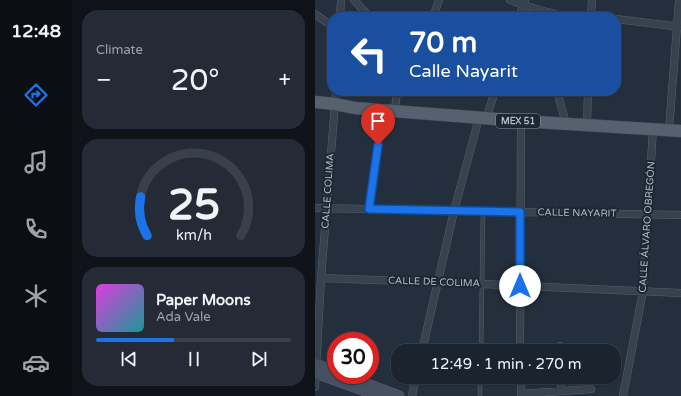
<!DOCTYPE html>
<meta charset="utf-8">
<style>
:root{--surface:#1b232e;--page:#242b36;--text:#f1f3f6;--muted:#a0a4aa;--line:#39404a;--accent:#1a73e8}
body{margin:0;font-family:"Varela Round",sans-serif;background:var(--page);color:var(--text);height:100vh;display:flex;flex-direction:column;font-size:15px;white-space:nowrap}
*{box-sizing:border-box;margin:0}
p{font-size:13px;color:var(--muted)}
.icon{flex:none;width:22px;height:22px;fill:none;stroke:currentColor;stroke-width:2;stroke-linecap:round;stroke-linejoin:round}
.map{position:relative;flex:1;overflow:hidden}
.panel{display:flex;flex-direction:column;gap:10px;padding:10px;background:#0f1319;width:243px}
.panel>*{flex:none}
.banner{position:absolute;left:12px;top:12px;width:294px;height:84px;border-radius:16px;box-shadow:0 1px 3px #0004,0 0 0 1px var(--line);background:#1a4fa0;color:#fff;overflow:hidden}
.speed{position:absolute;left:12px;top:332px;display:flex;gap:8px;font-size:20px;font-weight:700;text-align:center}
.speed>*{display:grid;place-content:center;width:52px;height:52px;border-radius:50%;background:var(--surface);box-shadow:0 1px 3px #0004,0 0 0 1px var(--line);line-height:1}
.speed .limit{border:6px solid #d22;background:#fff;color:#111}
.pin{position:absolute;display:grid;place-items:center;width:34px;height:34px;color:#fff;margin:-41px -17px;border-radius:50% 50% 50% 0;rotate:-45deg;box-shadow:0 0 4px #0007}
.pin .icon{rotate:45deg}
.me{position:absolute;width:44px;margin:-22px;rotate:0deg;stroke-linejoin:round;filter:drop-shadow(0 0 3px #0008)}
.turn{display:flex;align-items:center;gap:14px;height:84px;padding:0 16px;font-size:18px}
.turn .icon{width:52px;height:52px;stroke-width:2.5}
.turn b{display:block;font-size:28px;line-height:34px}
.big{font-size:30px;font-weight:600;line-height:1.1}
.panel .widget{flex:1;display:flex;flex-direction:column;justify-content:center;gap:6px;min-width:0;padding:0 14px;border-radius:16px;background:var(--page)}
.panel .dial{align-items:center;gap:0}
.dial svg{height:104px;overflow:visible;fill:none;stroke:var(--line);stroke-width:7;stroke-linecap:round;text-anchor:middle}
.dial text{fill:var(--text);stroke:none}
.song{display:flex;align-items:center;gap:12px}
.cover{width:48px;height:48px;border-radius:6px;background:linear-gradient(135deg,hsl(300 70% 55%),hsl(180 70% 35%))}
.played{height:4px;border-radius:2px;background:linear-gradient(90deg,var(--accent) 40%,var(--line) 40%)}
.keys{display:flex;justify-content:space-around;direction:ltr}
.heat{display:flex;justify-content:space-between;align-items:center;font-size:22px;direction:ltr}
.trip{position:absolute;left:76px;top:344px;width:230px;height:40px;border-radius:16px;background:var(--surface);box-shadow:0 1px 3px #0004,0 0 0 1px var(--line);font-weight:600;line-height:40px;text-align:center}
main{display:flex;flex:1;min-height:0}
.menu{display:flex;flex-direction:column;width:72px;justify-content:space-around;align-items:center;background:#0b0e12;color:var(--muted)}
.menu .icon{width:28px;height:28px}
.menu .current{color:var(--accent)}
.menu b{font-size:18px;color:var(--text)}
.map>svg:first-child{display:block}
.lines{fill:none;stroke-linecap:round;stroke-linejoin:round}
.lane-casing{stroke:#565f6c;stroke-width:4.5}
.street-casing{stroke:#565f6c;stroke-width:8}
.secondary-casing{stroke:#565f6c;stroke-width:11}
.primary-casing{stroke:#414a57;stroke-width:13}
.lane{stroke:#38414e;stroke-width:3.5}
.street{stroke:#38414e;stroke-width:7}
.secondary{stroke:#465061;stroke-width:10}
.primary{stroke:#56606e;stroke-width:12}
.route-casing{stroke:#114b97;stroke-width:10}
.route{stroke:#1a73e8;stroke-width:7}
.labels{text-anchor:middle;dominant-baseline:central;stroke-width:4;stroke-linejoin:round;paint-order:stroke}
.shield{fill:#1d2633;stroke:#878f9c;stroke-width:1}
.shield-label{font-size:9px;font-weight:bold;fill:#b4bcc9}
.street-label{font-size:10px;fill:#b4bcc9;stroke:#1d2633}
</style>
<main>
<nav class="menu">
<b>12:48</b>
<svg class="icon current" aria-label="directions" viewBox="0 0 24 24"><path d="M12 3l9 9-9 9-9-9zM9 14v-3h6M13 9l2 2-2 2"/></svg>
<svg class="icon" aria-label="music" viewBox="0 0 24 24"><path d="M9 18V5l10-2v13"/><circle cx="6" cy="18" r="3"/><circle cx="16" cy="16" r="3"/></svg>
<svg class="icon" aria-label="phone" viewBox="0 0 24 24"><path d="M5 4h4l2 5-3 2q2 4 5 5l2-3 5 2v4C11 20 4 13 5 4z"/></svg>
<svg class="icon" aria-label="climate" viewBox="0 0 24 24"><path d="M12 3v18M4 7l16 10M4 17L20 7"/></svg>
<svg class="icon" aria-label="car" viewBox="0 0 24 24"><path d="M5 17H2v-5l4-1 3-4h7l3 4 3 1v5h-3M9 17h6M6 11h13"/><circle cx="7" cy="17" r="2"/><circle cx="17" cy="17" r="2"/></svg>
</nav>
<section class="panel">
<div class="widget"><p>Climate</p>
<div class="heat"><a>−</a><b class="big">20°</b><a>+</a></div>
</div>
<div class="widget dial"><svg viewBox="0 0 100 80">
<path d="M14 69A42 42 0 1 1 86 69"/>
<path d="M14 69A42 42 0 0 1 9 39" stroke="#1a73e8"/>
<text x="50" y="56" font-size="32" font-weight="700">25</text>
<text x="50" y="72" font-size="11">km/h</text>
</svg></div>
<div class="widget">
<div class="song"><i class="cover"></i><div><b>Paper Moons</b><p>Ada Vale</p></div></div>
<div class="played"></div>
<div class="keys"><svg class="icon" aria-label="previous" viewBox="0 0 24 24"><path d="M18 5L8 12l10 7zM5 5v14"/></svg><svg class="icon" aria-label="pause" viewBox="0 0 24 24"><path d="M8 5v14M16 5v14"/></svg><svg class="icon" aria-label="next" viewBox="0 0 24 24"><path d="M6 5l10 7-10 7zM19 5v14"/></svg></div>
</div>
</section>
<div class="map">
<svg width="366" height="396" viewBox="0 0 366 396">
<rect width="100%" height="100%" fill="#242f3e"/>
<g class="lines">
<g class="lane-casing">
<path id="lane" d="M 54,209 L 63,145 L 79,114
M 166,351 L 168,211
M 165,396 L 165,377"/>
</g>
<g class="street-casing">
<path id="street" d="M 39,0 L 51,13
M 195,0 L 221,9 L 252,17
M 221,9 L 223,17
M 0,14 L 17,26
M 25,17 L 26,0
M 118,17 L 124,0
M 204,17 L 210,0
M 276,17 L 277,0
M 301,19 L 366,27
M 242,91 L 251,124
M 80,111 L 82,91
M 171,119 L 180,91
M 272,125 L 273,91
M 354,130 L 364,0
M 0,208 L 366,215
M 6,278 L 167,284 L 366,293
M 245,346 L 245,351
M 107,351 L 139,211 L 164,118
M 205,351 L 206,121
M 206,377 L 206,396
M 246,377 L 246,391
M 0,387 L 6,278 L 21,91
M 206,394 L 276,389
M 97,396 L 101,377
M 308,396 L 328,291 L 338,129"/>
</g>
<g class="secondary-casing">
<path id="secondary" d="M 0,364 L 21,372
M 0,373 L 64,396
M 28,375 L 84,396"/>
</g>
<g class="primary-casing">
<path id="primary" d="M 0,102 L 20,104 L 40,108 L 206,121 L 366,131"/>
</g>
<use href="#lane" class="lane"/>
<use href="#street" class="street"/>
<use href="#secondary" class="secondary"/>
<use href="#primary" class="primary"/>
</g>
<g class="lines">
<g class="route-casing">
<path id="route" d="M 63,145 L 54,209 L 205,212 L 205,286"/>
</g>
<use href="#route" class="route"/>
</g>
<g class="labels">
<rect class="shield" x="181" y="114" width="44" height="14" rx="3"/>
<g class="shield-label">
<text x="203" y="121">MEX 51</text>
</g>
<g class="street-label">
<text transform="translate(13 191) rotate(-86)">CALLE COLIMA</text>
<text transform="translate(262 213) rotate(1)">CALLE NAYARIT</text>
<text transform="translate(332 227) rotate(-86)">CALLE ÁLVARO OBREGÓN</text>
<text transform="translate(119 282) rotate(2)">CALLE DE COLIMA</text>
</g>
</g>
</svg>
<div class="speed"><div class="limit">30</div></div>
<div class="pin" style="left:63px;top:145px;background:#d93025"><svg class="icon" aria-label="arrive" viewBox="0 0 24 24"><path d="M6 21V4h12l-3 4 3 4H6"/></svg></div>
<svg class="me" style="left:205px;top:286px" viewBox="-20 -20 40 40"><circle r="19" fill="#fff"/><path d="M0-13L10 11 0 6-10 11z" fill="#1a73e8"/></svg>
<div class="trip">12:49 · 1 min · 270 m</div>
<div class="banner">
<div class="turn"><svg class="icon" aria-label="left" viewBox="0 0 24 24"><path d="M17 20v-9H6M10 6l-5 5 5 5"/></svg><div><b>70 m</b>Calle Nayarit</div></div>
</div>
</div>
</main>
